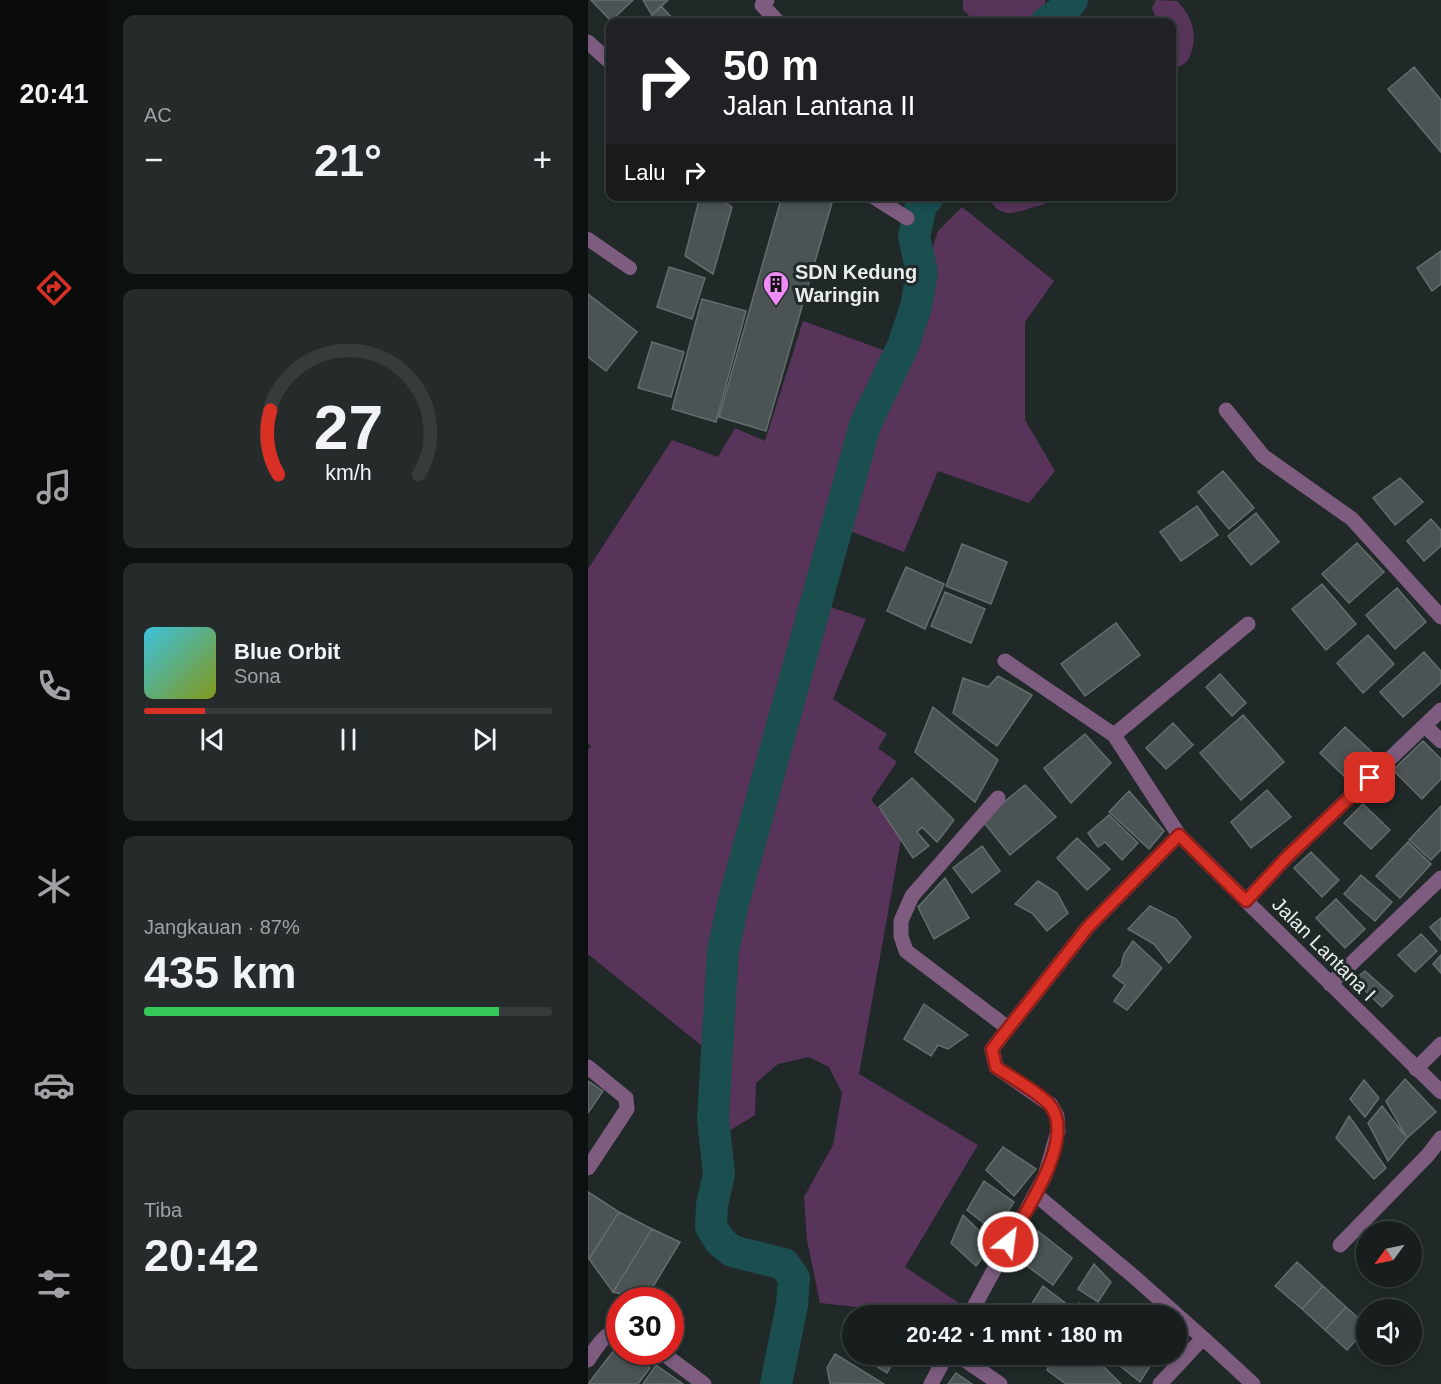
<!DOCTYPE html>
<html lang="id">
<meta charset="utf-8">
<style>
:root{--surface:#181e1e;--page:#252b2b;--text:#f1f3f6;--muted:#9fa2a4;--line:#363c3c;--accent:#d93025}
body{margin:0;font-family:Arial,sans-serif;background:var(--page);color:var(--text);height:100vh;display:flex;flex-direction:column;font-size:22px;white-space:nowrap}
*{box-sizing:border-box;margin:0}
p{font-size:20px;color:var(--muted)}
.icon{flex:none;width:33px;height:33px;fill:none;stroke:currentColor;stroke-width:2;stroke-linecap:round;stroke-linejoin:round}
.map{position:relative;flex:1;overflow:hidden}
.side{display:flex;flex-direction:column;gap:15px;padding:15px;background:#0d1010;width:480px}
.side>*{flex:none}
.banner{position:absolute;left:18px;top:18px;width:570px;height:183px;border-radius:12px;box-shadow:0 3px 9px #0003,0 0 0 2px var(--line);background:#202124;color:#fff;overflow:hidden}
.needle{width:39px;rotate:237deg}
.controls{position:absolute;left:768px;top:1221px;display:grid;gap:12px}
.controls a{display:grid;place-items:center;width:66px;height:66px;border-radius:50%;background:var(--surface);box-shadow:0 3px 9px #0003,0 0 0 2px var(--line);font-size:30px}
.speed{position:absolute;left:18px;top:1287px;display:flex;gap:12px;font-size:30px;font-weight:700;text-align:center}
.speed>*{display:grid;place-content:center;width:78px;height:78px;border-radius:50%;background:var(--surface);box-shadow:0 3px 9px #0003,0 0 0 2px var(--line);line-height:1}
.speed .limit{border:9px solid #d22;background:#fff;color:#111}
.pin{position:absolute;display:grid;place-items:center;width:51px;height:51px;color:#fff;margin:-26px;border-radius:12px;box-shadow:0 3px 9px #0006}
.me{position:absolute;width:66px;margin:-33px;rotate:29deg;stroke-linejoin:round;filter:drop-shadow(0 0 4px #0008)}
.turn{display:flex;align-items:center;gap:21px;height:126px;padding:0 18px;font-size:27px}
.turn .icon{width:78px;height:78px;stroke-width:2.5}
.turn b{display:block;font-size:42px;line-height:51px}
.then{display:flex;align-items:center;height:57px;padding:0 18px;background:#0003;gap:12px;font-size:22px}
.big{font-size:45px;font-weight:700;line-height:1.1}
.side .tile{flex:1;display:flex;flex-direction:column;justify-content:center;gap:9px;min-width:0;padding:0 21px;border-radius:12px;background:var(--page)}
.side .dial{align-items:center;gap:0}
.dial svg{height:156px;overflow:visible;fill:none;stroke:var(--line);stroke-width:7;stroke-linecap:round;text-anchor:middle}
.dial text{fill:var(--text);stroke:none}
.song{display:flex;align-items:center;gap:18px}
.cover{width:72px;height:72px;border-radius:9px;background:linear-gradient(135deg,hsl(190 70% 55%),hsl(70 70% 35%))}
.played{height:6px;border-radius:3px;background:linear-gradient(90deg,var(--accent) 15%,var(--line) 15%)}
.keys{display:flex;justify-content:space-around;direction:ltr}
.heat{display:flex;justify-content:space-between;align-items:center;font-size:33px;direction:ltr}
.charge{height:9px;border-radius:4px;background:linear-gradient(90deg,#34c759 87%,var(--line) 0)}
.trip{position:absolute;left:254px;top:1305px;width:345px;height:60px;border-radius:30px;background:var(--surface);box-shadow:0 3px 9px #0003,0 0 0 2px var(--line);font-weight:700;line-height:60px;text-align:center}
main{display:flex;flex:1;min-height:0}
.tabs{display:flex;flex-direction:column;width:108px;justify-content:space-around;align-items:center;background:#0a0c0c;color:var(--muted)}
.tabs .icon{width:42px;height:42px}
.tabs .active{color:var(--accent)}
.tabs b{font-size:27px;color:var(--text)}
.map>svg:first-child{display:block}
.green{fill:#58345b}
.lines{fill:none;stroke-linecap:round;stroke-linejoin:round}
.canal{stroke:#1a4e4f;stroke-width:32}
.building{fill:#4b5354;stroke:#646c6c;stroke-width:1.5}
.lane{stroke:#7d5c80;stroke-width:14}
.street{stroke:#7d5c80;stroke-width:15}
.route-casing{stroke:#8d1f18;stroke-width:15}
.route{stroke:#d93025;stroke-width:10}
.labels{text-anchor:middle;dominant-baseline:central;stroke-width:6;stroke-linejoin:round;paint-order:stroke}
.poi-label{font-size:20px;font-weight:bold;fill:#e8ecec;stroke:#202828;text-anchor:start}
.street-label{font-size:20px;fill:#e8ecec;stroke:#202828}
</style>
<main>
<nav class="tabs">
<b>20:41</b>
<svg class="icon active" aria-label="directions" viewBox="0 0 24 24"><path d="M12 3l9 9-9 9-9-9zM9 14v-3h6M13 9l2 2-2 2"/></svg>
<svg class="icon" aria-label="music" viewBox="0 0 24 24"><path d="M9 18V5l10-2v13"/><circle cx="6" cy="18" r="3"/><circle cx="16" cy="16" r="3"/></svg>
<svg class="icon" aria-label="phone" viewBox="0 0 24 24"><path d="M5 4h4l2 5-3 2q2 4 5 5l2-3 5 2v4C11 20 4 13 5 4z"/></svg>
<svg class="icon" aria-label="climate" viewBox="0 0 24 24"><path d="M12 3v18M4 7l16 10M4 17L20 7"/></svg>
<svg class="icon" aria-label="car" viewBox="0 0 24 24"><path d="M5 17H2v-5l4-1 3-4h7l3 4 3 1v5h-3M9 17h6M6 11h13"/><circle cx="7" cy="17" r="2"/><circle cx="17" cy="17" r="2"/></svg>
<svg class="icon" aria-label="filters" viewBox="0 0 24 24"><path d="M4 7h16M4 17h16"/><circle cx="9" cy="7" r="2"/><circle cx="15" cy="17" r="2"/></svg>
</nav>
<section class="side">
<div class="tile"><p>AC</p>
<div class="heat"><a>−</a><b class="big">21°</b><a>+</a></div>
</div>
<div class="tile dial"><svg viewBox="0 0 100 80">
<path d="M14 69A42 42 0 1 1 86 69"/>
<path d="M14 69A42 42 0 0 1 10 36" stroke="#d93025"/>
<text x="50" y="56" font-size="32" font-weight="700">27</text>
<text x="50" y="72" font-size="11">km/h</text>
</svg></div>
<div class="tile">
<div class="song"><i class="cover"></i><div><b>Blue Orbit</b><p>Sona</p></div></div>
<div class="played"></div>
<div class="keys"><svg class="icon" aria-label="previous" viewBox="0 0 24 24"><path d="M18 5L8 12l10 7zM5 5v14"/></svg><svg class="icon" aria-label="pause" viewBox="0 0 24 24"><path d="M8 5v14M16 5v14"/></svg><svg class="icon" aria-label="next" viewBox="0 0 24 24"><path d="M6 5l10 7-10 7zM19 5v14"/></svg></div>
</div>
<div class="tile"><p>Jangkauan · 87%</p><b class="big">435 km</b><div class="charge"></div></div>
<div class="tile"><p>Tiba</p><b class="big">20:42</b></div>
</section>
<div class="map">
<svg width="853" height="1384" viewBox="0 0 853 1384">
<rect width="100%" height="100%" fill="#202828"/>
<path class="green" d="M 375,0 L 457,0 L 457,13 L 449,22 L 388,22 L 375,10 Z
M 568,0 L 589,1 C 603,16 609,30 604,50 C 602,55 601,60 597,63 C 593,66 588,68 584,70 L 584,22 L 567,22 L 568,18 L 564,8 Z
M 401,197 L 473,197 C 464,202 457,204 446,207 C 428,213 410,220 401,197 Z
M 374,207 L 466,281 L 437,322 L 437,420 L 467,471 L 441,503 L 350,471 L 316,552 L 252,527 L 231,603 L 278,619 L 245,699 L 299,734 L 290,748 L 309,762 L 283,800 L 314,834 L 271,1074 L 390,1145 L 317,1267 L 374,1305 L 366,1315 L 344,1315 L 232,1303 L 219,1240 L 216,1197 L 245,1145 L 254,1093 L 241,1067 L 221,1057 L 190,1064 L 168,1083 L 167,1115 L 141,1131 L 119,1120 L 119,1050 L 0,954 L 0,750 L 3,746 L 0,743 L 0,569 L 84,440 L 130,457 L 147,428 L 177,441 L 215,321 L 309,355 L 350,231 Z"/>
<g class="lines">
<path class="canal" d="M 459,22 L 477,9 L 484,0
M 188,1384 L 204,1305 L 206,1278 L 196,1264 L 144,1251 L 132,1241 L 123,1227 L 124,1205 L 131,1174 L 125,1119 L 135,950 L 146,900 L 277,425 L 315,346 L 328,307 L 334,273 L 326,236 L 333,206 L 341,196"/>
</g>
<path class="building" d="M 3,0 L 45,0 L 23,21 Z
M 55,0 L 80,0 L 64,15 Z
M 73,6 L 88,22 L 57,22 Z
M 826,67 L 853,100 L 853,152 L 800,89 Z
M 112,196 L 128,196 L 144,207 L 125,274 L 97,256 Z
M 194,196 L 246,196 L 178,431 L 131,417 Z
M 853,251 L 853,284 L 844,291 L 829,268 Z
M 81,267 L 117,278 L 104,319 L 69,307 Z
M 0,294 L 49,332 L 18,371 L 0,357 Z
M 114,299 L 158,311 L 128,422 L 84,409 Z
M 64,342 L 96,352 L 83,397 L 50,388 Z
M 635,471 L 666,508 L 641,529 L 610,492 Z
M 812,478 L 835,502 L 807,525 L 785,498 Z
M 609,506 L 630,535 L 593,561 L 572,532 Z
M 668,513 L 691,542 L 663,565 L 640,536 Z
M 843,519 L 853,530 L 853,546 L 836,561 L 819,541 Z
M 769,543 L 796,572 L 761,603 L 734,574 Z
M 374,544 L 419,562 L 403,604 L 358,586 Z
M 318,567 L 356,584 L 337,629 L 299,611 Z
M 734,584 L 768,624 L 738,650 L 704,609 Z
M 809,588 L 838,622 L 807,649 L 778,615 Z
M 357,592 L 397,609 L 383,643 L 343,626 Z
M 528,623 L 552,655 L 497,696 L 473,664 Z
M 780,635 L 806,664 L 775,693 L 749,663 Z
M 836,652 L 853,671 L 853,683 L 815,717 L 792,692 Z
M 632,674 L 658,703 L 644,716 L 618,687 Z
M 410,676 L 444,695 L 409,746 L 365,713 L 375,678 L 400,687 Z
M 345,707 L 410,760 L 387,802 L 327,752 Z
M 655,715 L 696,762 L 653,800 L 612,753 Z
M 585,723 L 605,745 L 578,769 L 558,748 Z
M 757,727 L 785,753 L 759,779 L 732,753 Z
M 497,734 L 523,763 L 483,803 L 456,768 Z
M 835,741 L 853,759 L 853,779 L 834,799 L 805,770 Z
M 324,778 L 366,820 L 349,842 L 334,827 L 329,832 L 341,846 L 325,858 L 291,807 Z
M 437,785 L 468,817 L 422,855 L 394,820 Z
M 679,790 L 703,817 L 663,848 L 643,822 Z
M 541,791 L 576,831 L 561,849 L 521,812 Z
M 775,804 L 802,830 L 783,849 L 756,823 Z
M 853,806 L 853,850 L 843,860 L 821,840 Z
M 521,815 L 550,843 L 534,860 L 517,842 L 510,847 L 500,833 Z
M 489,838 L 522,869 L 499,890 L 469,858 Z
M 820,842 L 843,864 L 812,898 L 788,876 Z
M 394,846 L 412,871 L 384,893 L 365,868 Z
M 723,852 L 751,880 L 734,897 L 706,868 Z
M 773,875 L 804,902 L 787,921 L 756,894 Z
M 357,878 L 381,918 L 346,939 L 330,907 Z
M 450,881 L 469,893 L 480,913 L 459,931 L 444,913 L 427,904 Z
M 748,899 L 777,929 L 757,948 L 728,918 Z
M 562,906 L 588,919 L 603,937 L 581,963 L 566,944 L 540,929 Z
M 853,918 L 853,940 L 842,927 Z
M 833,934 L 849,951 L 827,972 L 810,955 Z
M 545,941 L 574,968 L 539,1010 L 526,1001 L 537,985 L 525,976 L 533,966 L 536,954 Z
M 853,955 L 853,973 L 845,964 Z
M 777,971 L 805,996 L 794,1007 L 766,980 Z
M 336,1004 L 380,1035 L 360,1049 L 350,1045 L 343,1056 L 316,1039 Z
M 817,1079 L 848,1112 L 819,1138 L 798,1101 Z
M 776,1080 L 791,1098 L 777,1117 L 762,1099 Z
M 0,1081 L 15,1091 L 0,1113 Z
M 794,1106 L 819,1138 L 800,1161 L 780,1123 Z
M 761,1116 L 798,1168 L 786,1179 L 748,1138 Z
M 415,1147 L 448,1169 L 426,1196 L 398,1170 Z
M 396,1181 L 426,1202 L 407,1232 L 379,1210 Z
M 0,1192 L 31,1212 L 1,1259 L 0,1259 Z
M 31,1212 L 64,1229 L 25,1292 L 1,1259 Z
M 375,1215 L 405,1244 L 388,1266 L 363,1243 Z
M 64,1229 L 92,1242 L 57,1300 L 25,1292 Z
M 450,1231 L 484,1258 L 465,1285 L 432,1261 Z
M 709,1262 L 735,1286 L 714,1309 L 687,1286 Z
M 506,1264 L 523,1282 L 510,1302 L 490,1289 Z
M 455,1286 L 480,1305 L 476,1316 L 436,1316 Z
M 735,1286 L 758,1307 L 737,1330 L 714,1309 Z
M 491,1303 L 508,1316 L 486,1316 Z
M 758,1307 L 778,1325 L 778,1329 L 759,1350 L 737,1330 Z
M 264,1334 L 264,1352 L 257,1347 Z
M 31,1344 L 32,1352 L 41,1352 L 62,1368 L 50,1384 L 0,1384 Z
M 247,1354 L 296,1384 L 242,1383 L 239,1368 Z
M 269,1354 L 310,1354 L 299,1373 Z
M 466,1354 L 503,1354 L 533,1384 L 478,1384 L 459,1370 Z
M 517,1354 L 559,1354 L 566,1360 L 552,1382 Z
M 68,1365 L 95,1384 L 55,1384 Z
M 368,1373 L 384,1384 L 360,1384 Z"/>
<g class="lines">
<path class="lane" d="M 0,239 L 42,268"/>
<path class="street" d="M 179,0 L 174,5 L 190,22
M 0,42 L 22,62
M 284,196 L 319,218
M 638,410 L 675,456 L 764,519 L 853,617
M 417,661 L 526,735 L 591,835 L 853,1092
M 837,726 L 853,741
M 526,735 L 660,624
M 410,798 L 324,896 L 313,921 L 313,936 L 318,951 L 420,1028
M 658,901 L 699,857 L 853,710
M 742,984 L 853,878
M 0,1067 L 38,1098 L 39,1109 L 0,1168
M 828,1069 L 853,1044
M 447,1194 L 544,1275 L 615,1338
M 752,1245 L 840,1155 L 853,1138
M 381,1316 L 457,1176 L 470,1131 L 469,1116 L 463,1105 L 408,1067 L 404,1049 L 500,927 L 591,835
M 73,1352 L 116,1384
M 368,1354 L 412,1384
M 0,1360 C 9,1346 16,1334 32,1329
M 343,1384 L 359,1354
M 572,1384 L 615,1338 L 665,1384"/>
</g>
<g class="lines">
<g class="route-casing">
<path id="route" d="M 420,1242 C 437,1213 486,1141 464,1108 C 457,1096 421,1076 408,1067 L 404,1049 L 500,927 L 591,835 L 658,901 L 699,857 L 782,778"/>
</g>
<use href="#route" class="route"/>
</g>
<defs>
<g id="building-pin" transform="scale(1.35)"><path d="M0 17L-7.5 6A9.5 9.5 0 1 1 7.5 6Z" fill="#ef8bf7" stroke="#202828"/><path d="M-4-6H4V6H1V3H-1V6H-4ZM-2.5-4.3h1.7v1.8h-1.7ZM.8-4.3h1.7v1.8H.8ZM-2.5-1h1.7V.8h-1.7ZM.8-1h1.7V.8H.8Z" fill="#111"/></g>
</defs>
<g fill-rule="evenodd">
<use href="#building-pin" x="188" y="284"/>
</g>
<g class="labels">
<g class="poi-label">
<text x="207" y="272">SDN Kedung<tspan x="207" dy="23">Waringin</tspan></text>
</g>
<g class="street-label">
<text transform="translate(736 949) rotate(45)">Jalan Lantana I</text>
</g>
</g>
</svg>
<div class="controls">
<a><svg class="needle" viewBox="-14 -14 28 28"><path d="M0-13l5 13h-10z" fill="#e53935"/><path d="M0 13l5-13h-10z" fill="#9fa2a4"/></svg></a>
<a><svg class="icon" aria-label="sound" viewBox="0 0 24 24"><path d="M4 9h4l5-4v14l-5-4H4zM17 9q2 3 0 6"/></svg></a>
</div>
<div class="speed"><div class="limit">30</div></div>
<div class="pin" style="left:782px;top:778px;background:#d93025"><svg class="icon" aria-label="arrive" viewBox="0 0 24 24"><path d="M6 21V4h12l-3 4 3 4H6"/></svg></div>
<svg class="me" style="left:420px;top:1242px" viewBox="-20 -20 40 40"><circle r="17" fill="#d93025" stroke="#fff" stroke-width="3"/><path d="M0-11L8 9 0 5-8 9z" fill="#fff"/></svg>
<div class="trip">20:42 · 1 mnt · 180 m</div>
<div class="banner">
<div class="turn"><svg class="icon" aria-label="right" viewBox="0 0 24 24"><path d="M7 20v-9h11M14 6l5 5-5 5"/></svg><div><b>50 m</b>Jalan Lantana II</div></div>
<div class="then">Lalu<svg class="icon" aria-label="right" viewBox="0 0 24 24"><path d="M7 20v-9h11M14 6l5 5-5 5"/></svg></div>
</div>
</div>
</main>
